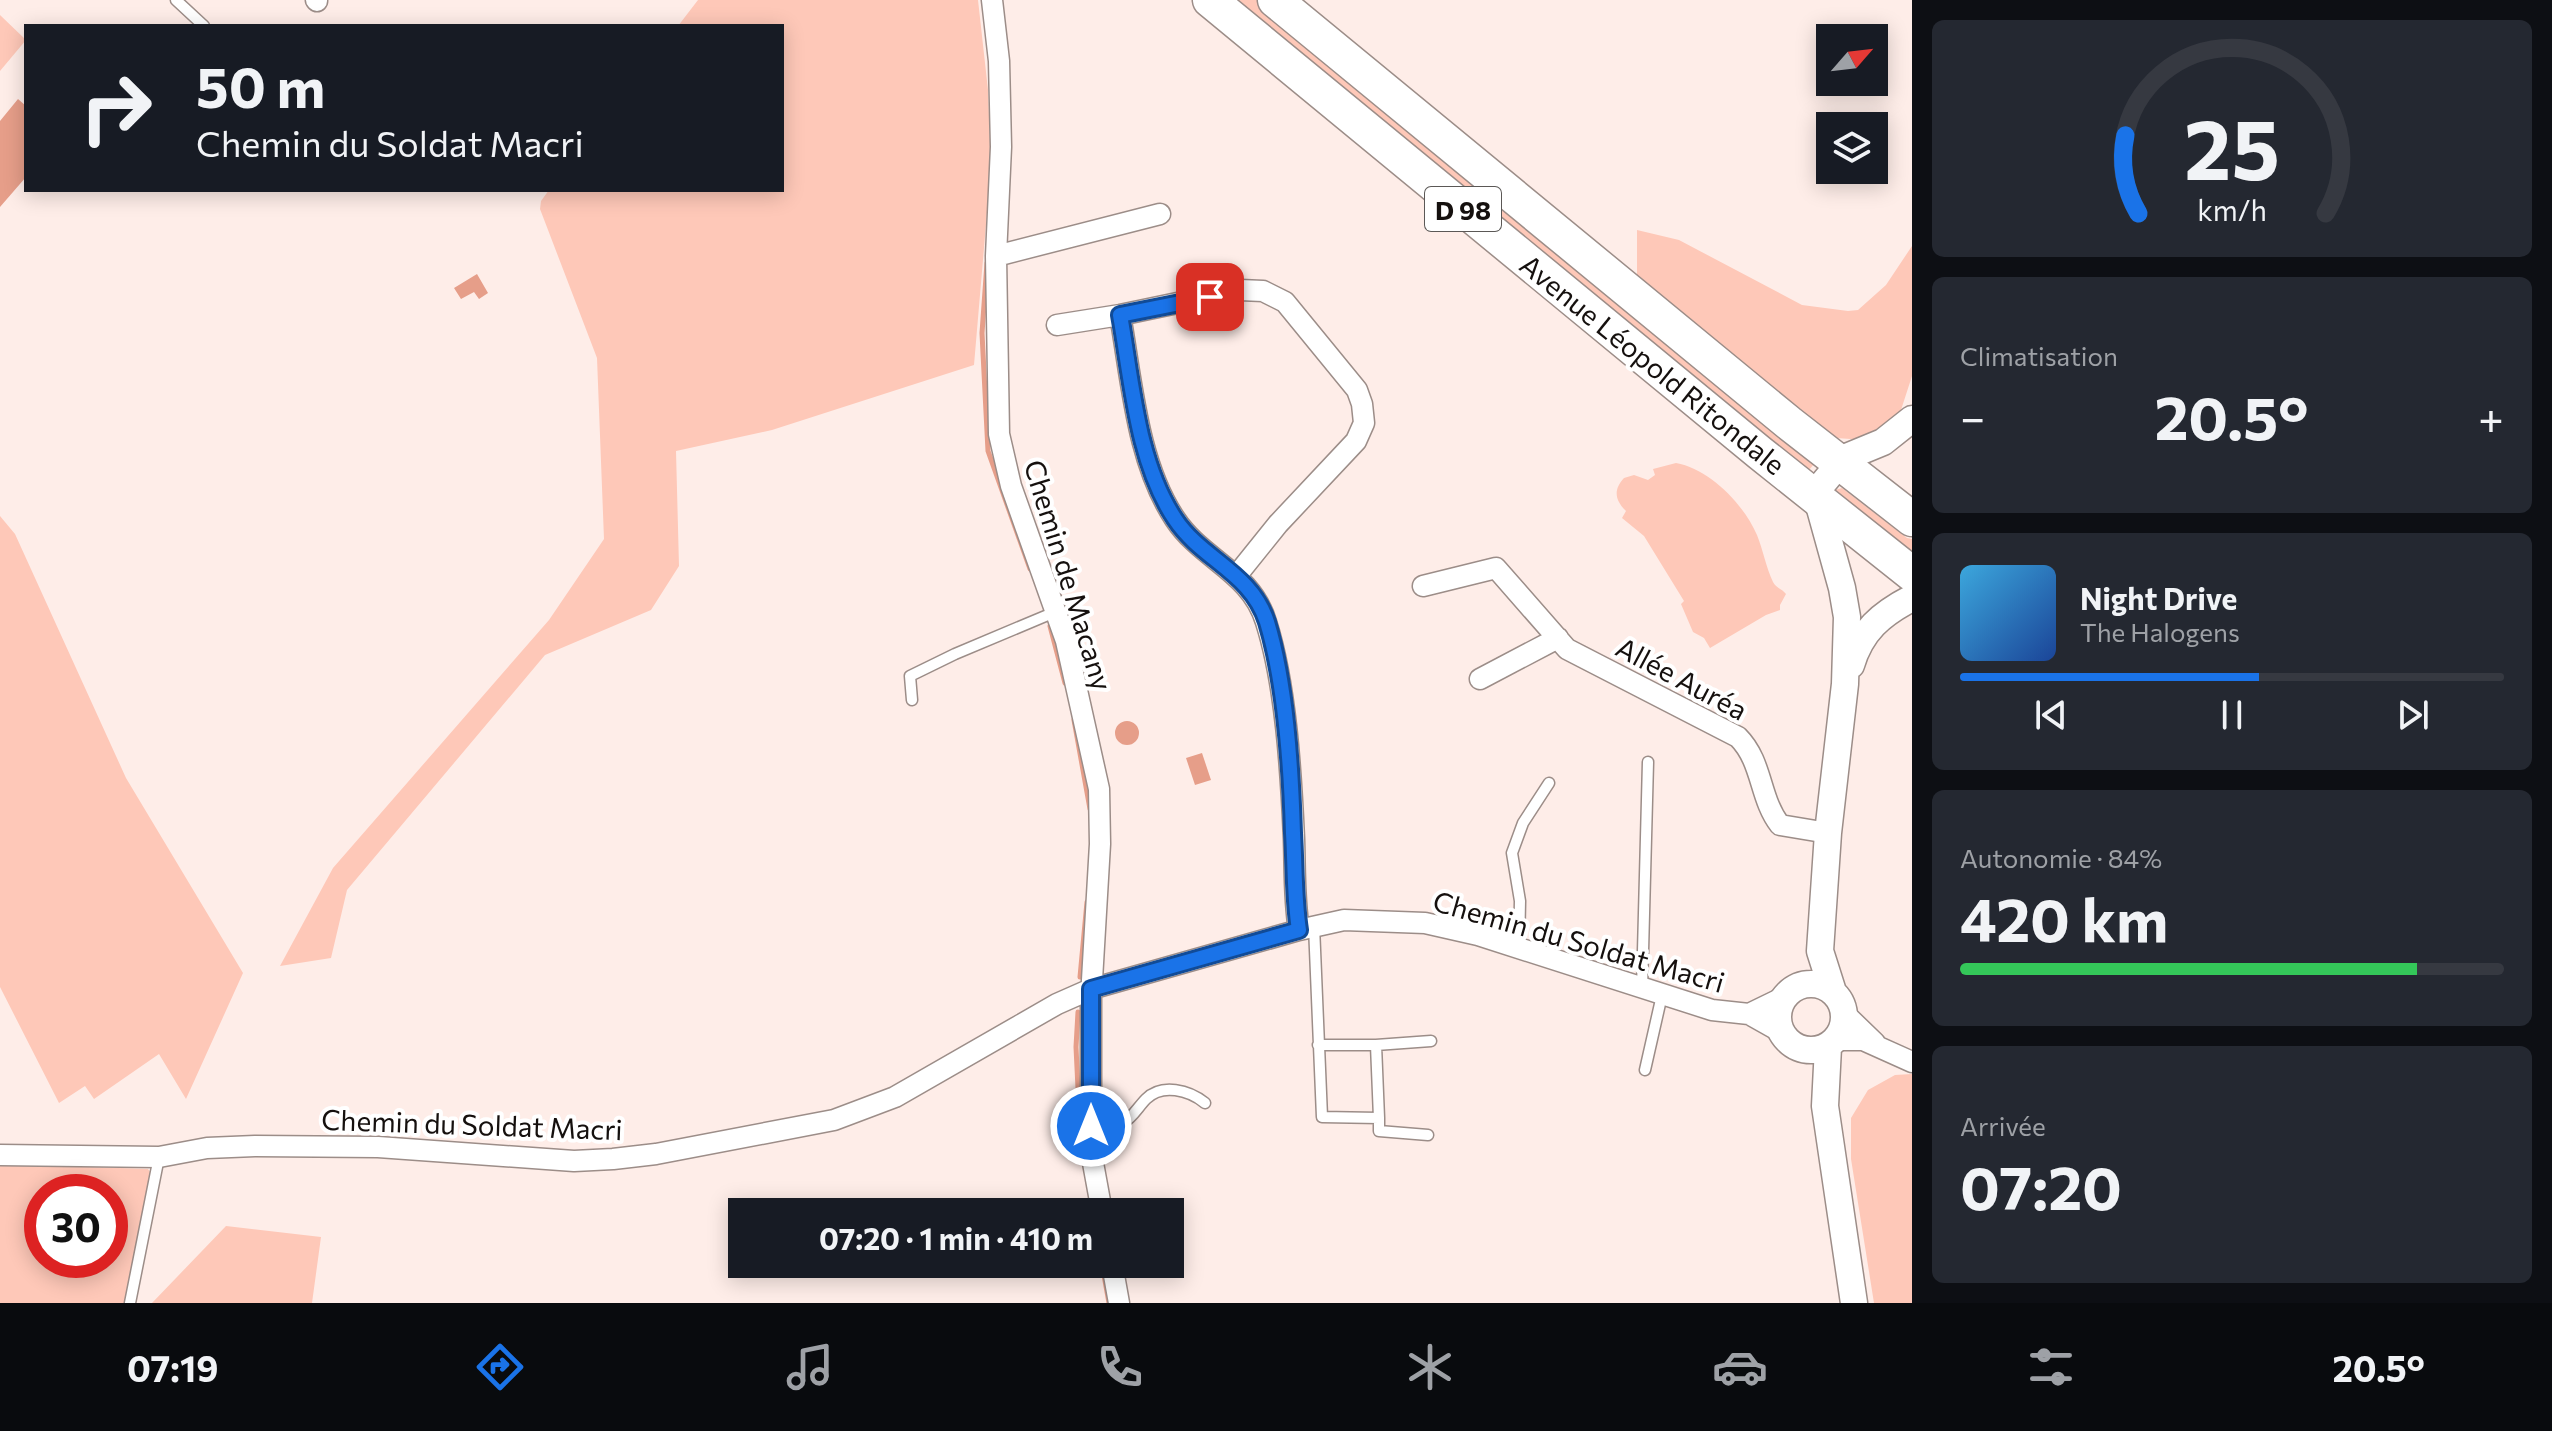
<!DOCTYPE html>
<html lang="fr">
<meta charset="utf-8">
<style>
:root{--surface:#171b24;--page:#242831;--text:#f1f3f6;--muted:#9ea1a6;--line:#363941;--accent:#1a73e8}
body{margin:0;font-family:Commissioner,sans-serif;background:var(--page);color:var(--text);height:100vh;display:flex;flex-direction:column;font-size:30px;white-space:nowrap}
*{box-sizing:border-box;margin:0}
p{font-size:26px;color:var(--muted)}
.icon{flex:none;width:44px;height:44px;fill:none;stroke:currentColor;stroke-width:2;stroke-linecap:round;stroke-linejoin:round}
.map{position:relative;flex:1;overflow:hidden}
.details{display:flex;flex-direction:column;gap:20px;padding:20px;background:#0d0f14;width:640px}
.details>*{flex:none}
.guide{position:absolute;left:24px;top:24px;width:760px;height:168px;border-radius:0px;box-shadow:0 4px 20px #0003;background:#171b24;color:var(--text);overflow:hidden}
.needle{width:52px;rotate:62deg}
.tools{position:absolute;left:1816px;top:24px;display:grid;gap:16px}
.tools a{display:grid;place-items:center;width:72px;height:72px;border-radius:0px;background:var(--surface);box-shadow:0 4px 20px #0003;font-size:40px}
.speed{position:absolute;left:24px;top:1174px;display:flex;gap:16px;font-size:40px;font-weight:700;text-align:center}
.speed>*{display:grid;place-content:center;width:104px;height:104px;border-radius:50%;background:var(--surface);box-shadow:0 4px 20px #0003;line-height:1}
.speed .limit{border:12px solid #d22;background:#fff;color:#111}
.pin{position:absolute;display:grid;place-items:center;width:68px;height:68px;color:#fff;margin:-34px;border-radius:16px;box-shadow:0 4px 12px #0006}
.me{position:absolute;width:88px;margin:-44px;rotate:0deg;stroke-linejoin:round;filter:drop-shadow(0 0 6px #0008)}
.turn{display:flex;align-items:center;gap:28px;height:168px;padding:0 40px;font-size:36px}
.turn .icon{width:104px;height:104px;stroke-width:2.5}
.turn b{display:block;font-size:56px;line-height:68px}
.big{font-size:60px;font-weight:700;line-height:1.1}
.details .card{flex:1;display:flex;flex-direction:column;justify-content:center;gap:12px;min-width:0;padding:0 28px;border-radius:12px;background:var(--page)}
.details .dial{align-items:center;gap:0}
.dial svg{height:208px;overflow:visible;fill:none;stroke:var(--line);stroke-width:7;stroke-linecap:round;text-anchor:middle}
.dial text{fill:var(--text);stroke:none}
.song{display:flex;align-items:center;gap:24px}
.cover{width:96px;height:96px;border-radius:12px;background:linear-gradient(135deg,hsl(200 70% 55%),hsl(220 70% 35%))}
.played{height:8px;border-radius:4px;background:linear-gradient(90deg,var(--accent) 55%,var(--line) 55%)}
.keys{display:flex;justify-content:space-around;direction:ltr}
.heat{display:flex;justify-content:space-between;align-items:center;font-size:44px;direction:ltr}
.charge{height:12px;border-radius:6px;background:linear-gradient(90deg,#34c759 84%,var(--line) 0)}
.trip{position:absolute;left:728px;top:1198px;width:456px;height:80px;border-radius:0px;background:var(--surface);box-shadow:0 4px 20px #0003;font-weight:700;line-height:80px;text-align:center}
.dock{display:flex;height:128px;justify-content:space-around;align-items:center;background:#090b0e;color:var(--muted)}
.dock .icon{width:56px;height:56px}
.dock .selected{color:var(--accent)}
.dock b{font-size:36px;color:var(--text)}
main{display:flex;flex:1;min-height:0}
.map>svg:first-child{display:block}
.green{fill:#fec8b8;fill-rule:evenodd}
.water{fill:#e69e89}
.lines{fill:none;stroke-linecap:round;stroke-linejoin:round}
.stream{stroke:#e69e89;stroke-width:5}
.service-casing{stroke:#9c8d88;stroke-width:13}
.minor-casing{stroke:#9c8d88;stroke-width:23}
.tertiary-casing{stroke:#9c8d88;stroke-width:29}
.trunk-casing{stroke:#9c8d88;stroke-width:37}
.service{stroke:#fff;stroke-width:10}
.minor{stroke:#fff;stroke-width:20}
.tertiary{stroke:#fff;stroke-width:26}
.trunk{stroke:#fff;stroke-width:34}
.route-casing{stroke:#114b97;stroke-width:20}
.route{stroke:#1a73e8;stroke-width:14}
.labels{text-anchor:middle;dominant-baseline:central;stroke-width:8;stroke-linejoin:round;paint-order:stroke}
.shield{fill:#fff;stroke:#5b5856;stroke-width:2}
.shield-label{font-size:26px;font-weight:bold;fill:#15100e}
.street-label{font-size:28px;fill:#15100e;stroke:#fff}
</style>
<main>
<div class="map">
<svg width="1912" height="1303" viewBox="0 0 1912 1303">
<rect width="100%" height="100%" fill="#feede8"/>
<path class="green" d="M 698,0 L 978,0 L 988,90 L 991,166 L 974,365 L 772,430 L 676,451 L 679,566 L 651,610 L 545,655 L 347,890 L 331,958 L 280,966 L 333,868 L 549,620 L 604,539 L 597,358 L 540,209 L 541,201 L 549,190 L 782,190 L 782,26 L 678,26 Z
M 1226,0 L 1262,0 L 1819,458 L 1804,476 Z
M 0,15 L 26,40 L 0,71 Z
M 1637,230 L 1679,240 L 1802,305 L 1848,311 L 1858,310 L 1886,285 L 1912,246 L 1912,376 L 1901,410 L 1892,422 L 1865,440 L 1836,438 L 1800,412 L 1637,275 Z
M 1676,463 C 1709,469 1743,503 1757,535 C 1763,550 1766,567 1773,582 C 1776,588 1782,589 1786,594 L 1780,605 L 1780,610 L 1766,615 L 1710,648 L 1704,638 L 1693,632 L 1681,604 L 1684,601 L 1644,536 L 1622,518 L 1626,511 C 1615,500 1613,490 1624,478 L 1634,475 L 1648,480 L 1655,475 L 1653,469 Z
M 1842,488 L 1907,538 L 1912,539 L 1912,551 L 1850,504 L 1833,497 L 1835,490 Z
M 0,516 L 15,534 L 126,778 L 243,973 L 186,1099 L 159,1054 L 94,1099 L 85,1086 L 59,1103 L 0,987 Z
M 1912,1074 L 1912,1303 L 1874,1303 L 1851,1159 L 1851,1118 L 1868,1090 L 1895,1075 Z
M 0,1164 L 148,1169 L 151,1173 L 125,1303 L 0,1303 ZM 42,1192 L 110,1192 L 110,1260 L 42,1260 Z
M 226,1226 L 321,1237 L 312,1303 L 152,1303 Z"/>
<path class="water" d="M 18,99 L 26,106 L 26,177 L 0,207 L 0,121 Z
M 477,274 L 488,293 L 479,299 L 474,292 L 461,299 L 454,288 Z
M1115 733a12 12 0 1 1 24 0a12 12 0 1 1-24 0Z
M 1202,753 L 1211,780 L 1195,785 L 1186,758 Z"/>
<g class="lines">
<path class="stream" d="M 987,263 L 982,333 L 988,451 L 1030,569
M 1050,626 L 1065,683
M 1074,720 L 1090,809
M 1080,977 L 1087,902
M 1078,1012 L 1076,1047 L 1081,1151
M 1102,1264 L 1109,1303"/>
<g class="service-casing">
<path id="service" d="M 176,0 L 204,26
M 912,700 L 910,676 L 955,654 L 1055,612
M 1314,926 L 1322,1117 L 1379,1118 L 1379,1131 L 1428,1135
M 1519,949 L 1520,901 L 1512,853 L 1523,823 L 1549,783
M 1642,989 L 1648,762
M 1318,1045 L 1376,1045 L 1379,1118
M 1376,1045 L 1431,1041
M 1645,1070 L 1662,995
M 1091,1126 C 1101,1127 1113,1128 1123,1123 C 1133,1117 1138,1107 1146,1099 C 1162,1083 1189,1090 1205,1103
M 130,1303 L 159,1157"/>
</g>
<g class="minor-casing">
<path id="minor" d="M 316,0 L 317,1
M 992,0 L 999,61 L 1001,147 L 996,256 L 999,434 L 1011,486 L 1066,641 L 1099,789 L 1100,844 L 1091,997 L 1091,1152 L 1102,1212
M 996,256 L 1160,214
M 1120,315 C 1132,382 1137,462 1175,519 C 1202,560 1251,572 1266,622 C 1286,685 1291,772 1294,839 C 1295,869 1294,900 1299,930
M 1057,325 L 1120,315 L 1240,290 L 1263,291 L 1285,302 L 1357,390 L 1362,404 L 1364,423 L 1356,441 L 1278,524 L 1237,575
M 1423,586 L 1496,568 L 1567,649 L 1738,737 C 1763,762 1759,798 1780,825 L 1828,833
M 1480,679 L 1558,638
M 1844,1013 L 1875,1043
M 1749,1014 L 1786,996
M 1836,1040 L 1863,1040 L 1912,1062
M 0,1155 L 159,1157 L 207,1148 L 255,1146 L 378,1147 L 574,1161 L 613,1159 L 656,1154 L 834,1120 L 895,1097 L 1057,1004 L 1091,989 L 1299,930 L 1344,920 L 1425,923 L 1478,935 L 1712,1010 L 1749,1014 L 1781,1032
M 1112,1264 L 1119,1303"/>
</g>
<g class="tertiary-casing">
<path id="tertiary" d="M 1851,665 C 1861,631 1881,614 1912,598
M1778 1017a33 33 0 1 1 66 0a33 33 0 1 1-66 0Z
M 1833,992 L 1820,951 L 1828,833 L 1845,684 L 1847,617 L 1842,588 L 1817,498 L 1819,488 L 1840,463 L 1849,456 L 1883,442 L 1912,419
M 1828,1047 L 1825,1106 L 1854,1303"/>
</g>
<g class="trunk-casing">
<path id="trunk" d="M 1210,0 L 1760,453 L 1912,574
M 1275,0 L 1789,423 L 1912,519"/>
</g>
<use href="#service" class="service"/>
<use href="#minor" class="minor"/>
<use href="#tertiary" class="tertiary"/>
<use href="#trunk" class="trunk"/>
</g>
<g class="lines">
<g class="route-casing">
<path id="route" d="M 1091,1126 L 1091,989 L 1299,930 C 1294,898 1295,865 1293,833 C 1291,766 1286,685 1267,622 C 1251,572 1202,560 1175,519 C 1137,462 1132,382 1120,315 L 1210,297"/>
</g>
<use href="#route" class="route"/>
</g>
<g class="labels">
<rect class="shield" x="1425" y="187" width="76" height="44" rx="6"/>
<g class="shield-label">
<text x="1463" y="209">D 98</text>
</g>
<g class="street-label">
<text transform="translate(1653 364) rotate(39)">Avenue Léopold Ritondale</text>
<text transform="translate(1069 575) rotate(73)">Chemin de Macany</text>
<text transform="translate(1682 678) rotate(28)">Allée Auréa</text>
<text transform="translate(1579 941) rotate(16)">Chemin du Soldat Macri</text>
<text transform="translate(472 1124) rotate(2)">Chemin du Soldat Macri</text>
</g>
</g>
</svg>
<div class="tools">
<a><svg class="needle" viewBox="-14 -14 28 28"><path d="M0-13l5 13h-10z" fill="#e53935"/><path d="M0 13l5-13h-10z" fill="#9ea1a6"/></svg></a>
<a><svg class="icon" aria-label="layers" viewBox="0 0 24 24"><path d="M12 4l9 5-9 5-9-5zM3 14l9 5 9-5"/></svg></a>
</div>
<div class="speed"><div class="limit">30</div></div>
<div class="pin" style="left:1210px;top:297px;background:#d93025"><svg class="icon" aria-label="arrive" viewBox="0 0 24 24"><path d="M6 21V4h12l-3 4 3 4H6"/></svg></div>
<svg class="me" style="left:1091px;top:1126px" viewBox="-20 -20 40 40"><circle r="17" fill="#1a73e8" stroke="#fff" stroke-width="3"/><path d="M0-11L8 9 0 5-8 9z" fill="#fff"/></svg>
<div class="trip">07:20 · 1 min · 410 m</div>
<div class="guide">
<div class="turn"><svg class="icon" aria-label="right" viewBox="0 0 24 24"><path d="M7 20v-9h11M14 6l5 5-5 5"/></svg><div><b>50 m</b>Chemin du Soldat Macri</div></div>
</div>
</div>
<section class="details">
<div class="card dial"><svg viewBox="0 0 100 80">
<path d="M14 69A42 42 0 1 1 86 69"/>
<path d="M14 69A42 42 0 0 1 9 39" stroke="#1a73e8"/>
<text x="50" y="56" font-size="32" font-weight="700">25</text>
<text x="50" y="72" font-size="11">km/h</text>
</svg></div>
<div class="card"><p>Climatisation</p>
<div class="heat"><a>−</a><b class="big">20.5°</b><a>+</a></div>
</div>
<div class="card">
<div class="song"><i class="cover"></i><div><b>Night Drive</b><p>The Halogens</p></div></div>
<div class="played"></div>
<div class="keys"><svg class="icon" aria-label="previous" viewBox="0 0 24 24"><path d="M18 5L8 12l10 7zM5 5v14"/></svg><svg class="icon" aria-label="pause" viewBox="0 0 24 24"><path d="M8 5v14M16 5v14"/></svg><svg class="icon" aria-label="next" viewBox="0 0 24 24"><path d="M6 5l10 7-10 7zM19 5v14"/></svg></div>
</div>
<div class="card"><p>Autonomie · 84%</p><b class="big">420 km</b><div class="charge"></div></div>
<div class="card"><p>Arrivée</p><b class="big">07:20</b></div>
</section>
</main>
<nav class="dock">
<b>07:19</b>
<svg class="icon selected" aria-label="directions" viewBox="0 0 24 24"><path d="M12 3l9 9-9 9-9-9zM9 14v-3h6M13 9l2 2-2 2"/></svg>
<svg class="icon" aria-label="music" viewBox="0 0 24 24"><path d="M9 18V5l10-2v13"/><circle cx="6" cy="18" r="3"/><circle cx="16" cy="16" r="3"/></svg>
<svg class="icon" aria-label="phone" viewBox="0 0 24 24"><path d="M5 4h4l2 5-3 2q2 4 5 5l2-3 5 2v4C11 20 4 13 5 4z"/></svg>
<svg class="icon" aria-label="climate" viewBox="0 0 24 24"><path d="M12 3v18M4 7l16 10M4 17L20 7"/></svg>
<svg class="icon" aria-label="car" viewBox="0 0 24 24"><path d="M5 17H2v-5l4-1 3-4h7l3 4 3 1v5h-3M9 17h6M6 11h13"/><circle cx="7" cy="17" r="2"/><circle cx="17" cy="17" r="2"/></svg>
<svg class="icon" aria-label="filters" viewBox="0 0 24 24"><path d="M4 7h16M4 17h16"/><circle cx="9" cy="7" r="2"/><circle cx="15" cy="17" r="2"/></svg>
<b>20.5°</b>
</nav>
